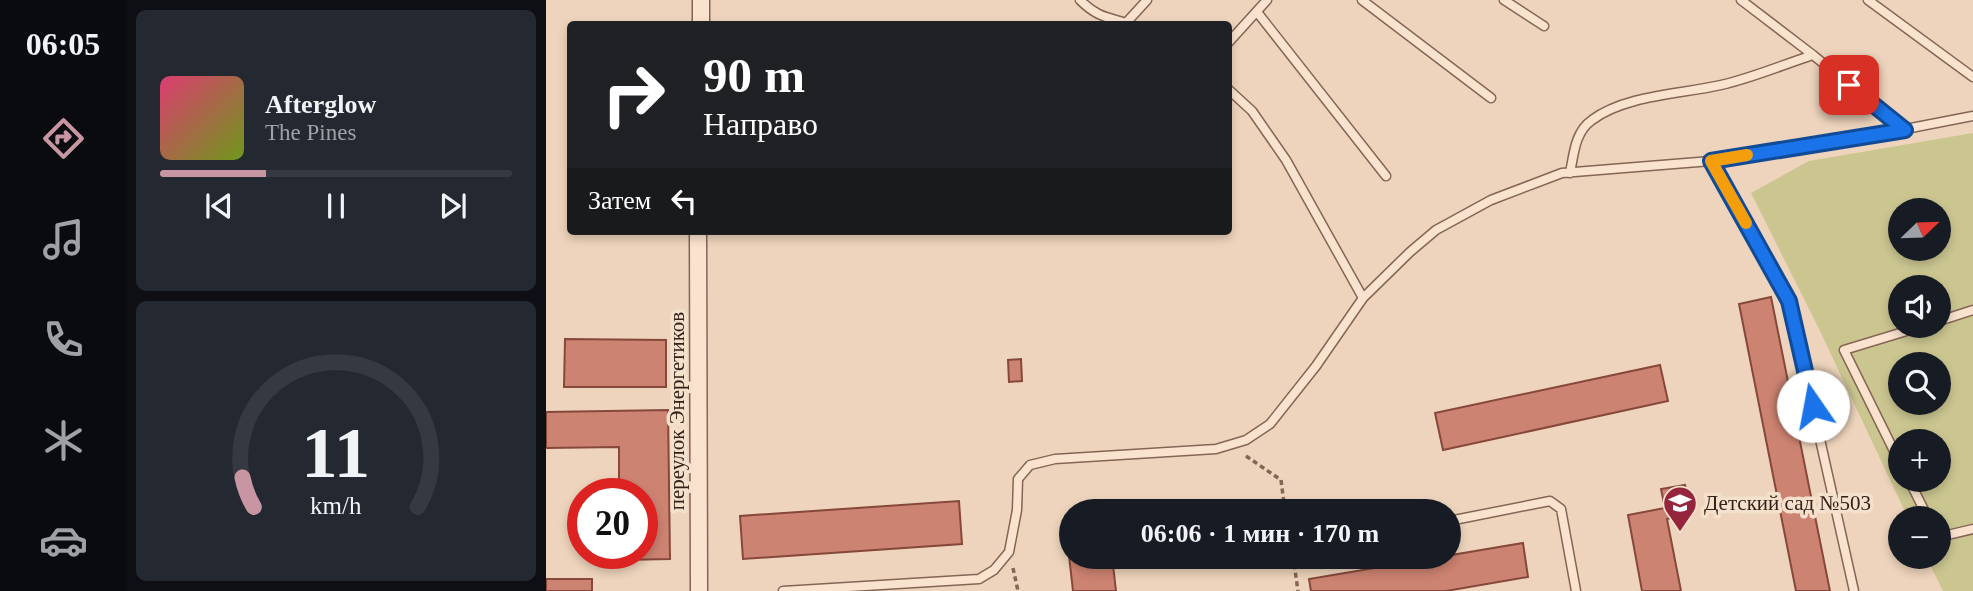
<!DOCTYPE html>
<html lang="ru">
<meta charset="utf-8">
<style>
:root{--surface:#171b24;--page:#242831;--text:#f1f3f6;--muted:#9ea1a6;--line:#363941;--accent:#c896a3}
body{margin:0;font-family:Georgia,serif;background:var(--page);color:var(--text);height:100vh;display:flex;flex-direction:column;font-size:26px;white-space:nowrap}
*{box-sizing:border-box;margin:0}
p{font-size:23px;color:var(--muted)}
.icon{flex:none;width:38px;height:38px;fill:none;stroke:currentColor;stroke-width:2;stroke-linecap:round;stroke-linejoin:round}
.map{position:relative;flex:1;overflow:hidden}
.side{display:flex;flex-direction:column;gap:10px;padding:10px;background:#0d0f14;width:420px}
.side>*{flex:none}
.banner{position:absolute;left:21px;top:21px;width:665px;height:214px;border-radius:7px;box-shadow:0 4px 10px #0003;background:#202124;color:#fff;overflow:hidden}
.needle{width:46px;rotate:67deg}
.tools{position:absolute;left:1342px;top:198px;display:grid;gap:14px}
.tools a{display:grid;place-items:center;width:63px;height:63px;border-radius:50%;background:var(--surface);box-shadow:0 4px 10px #0003;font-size:35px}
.speed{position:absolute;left:21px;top:478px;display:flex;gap:14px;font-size:35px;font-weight:700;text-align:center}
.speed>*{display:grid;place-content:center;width:91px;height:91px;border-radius:50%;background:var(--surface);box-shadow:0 4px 10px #0003;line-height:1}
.speed .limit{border:10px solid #d22;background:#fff;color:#111}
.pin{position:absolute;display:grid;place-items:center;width:60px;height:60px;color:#fff;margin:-30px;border-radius:14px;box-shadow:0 4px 10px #0006}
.me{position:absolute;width:77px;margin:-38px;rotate:348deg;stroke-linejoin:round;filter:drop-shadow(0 0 5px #0008)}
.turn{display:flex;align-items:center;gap:24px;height:147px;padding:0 21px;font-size:32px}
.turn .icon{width:91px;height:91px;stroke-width:2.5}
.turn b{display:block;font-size:49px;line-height:60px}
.then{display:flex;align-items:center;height:66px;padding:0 21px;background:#0003;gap:14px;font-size:26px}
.side .card{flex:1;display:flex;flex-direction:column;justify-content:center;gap:10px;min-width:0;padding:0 24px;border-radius:10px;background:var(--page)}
.side .dial{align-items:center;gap:0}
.dial svg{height:182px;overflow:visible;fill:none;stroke:var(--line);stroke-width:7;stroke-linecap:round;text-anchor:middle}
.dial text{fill:var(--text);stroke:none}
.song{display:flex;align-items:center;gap:21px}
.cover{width:84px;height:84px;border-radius:10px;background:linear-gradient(135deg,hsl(340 70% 55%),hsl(80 70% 35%))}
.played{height:7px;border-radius:4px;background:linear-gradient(90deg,var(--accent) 30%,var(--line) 30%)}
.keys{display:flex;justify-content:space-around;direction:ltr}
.trip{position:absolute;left:513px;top:499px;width:402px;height:70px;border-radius:35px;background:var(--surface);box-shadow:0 4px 10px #0003;font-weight:700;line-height:70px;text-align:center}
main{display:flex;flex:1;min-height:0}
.tabs{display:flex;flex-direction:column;width:126px;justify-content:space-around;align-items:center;background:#090b0e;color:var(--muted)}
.tabs .icon{width:49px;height:49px}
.tabs .current{color:var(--accent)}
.tabs b{font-size:32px;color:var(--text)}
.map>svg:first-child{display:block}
.green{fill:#cbc690;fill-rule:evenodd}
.building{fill:#cd8371;stroke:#85483b;stroke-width:2}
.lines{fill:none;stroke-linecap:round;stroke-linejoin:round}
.lane-casing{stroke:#856555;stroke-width:11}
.street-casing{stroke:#856555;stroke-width:19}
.path{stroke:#856555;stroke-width:3.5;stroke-dasharray:5 3.5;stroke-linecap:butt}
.lane{stroke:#f9e3ce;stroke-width:8}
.street{stroke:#f9e3ce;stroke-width:16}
.route-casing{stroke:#114b97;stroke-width:18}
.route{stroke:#1a73e8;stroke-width:12}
.slow{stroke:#f59e0b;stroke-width:12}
.labels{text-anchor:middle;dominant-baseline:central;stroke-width:7;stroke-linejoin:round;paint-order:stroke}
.street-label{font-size:21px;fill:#34211a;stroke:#f5e0cb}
.poi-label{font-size:21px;fill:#34211a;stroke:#f5e0cb;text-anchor:start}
</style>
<main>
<nav class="tabs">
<b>06:05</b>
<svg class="icon current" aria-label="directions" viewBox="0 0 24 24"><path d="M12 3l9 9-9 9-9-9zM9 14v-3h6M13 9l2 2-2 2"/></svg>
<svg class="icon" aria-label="music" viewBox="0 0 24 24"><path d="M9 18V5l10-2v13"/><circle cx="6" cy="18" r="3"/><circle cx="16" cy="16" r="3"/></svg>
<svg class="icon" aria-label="phone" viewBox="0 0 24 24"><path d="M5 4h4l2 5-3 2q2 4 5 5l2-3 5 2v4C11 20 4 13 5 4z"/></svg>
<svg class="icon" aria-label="climate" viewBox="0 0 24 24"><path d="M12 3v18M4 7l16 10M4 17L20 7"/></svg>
<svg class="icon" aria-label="car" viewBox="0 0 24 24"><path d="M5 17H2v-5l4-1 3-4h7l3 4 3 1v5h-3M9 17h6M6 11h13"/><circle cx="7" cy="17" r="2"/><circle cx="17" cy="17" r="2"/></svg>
</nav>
<section class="side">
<div class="card">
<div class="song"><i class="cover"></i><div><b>Afterglow</b><p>The Pines</p></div></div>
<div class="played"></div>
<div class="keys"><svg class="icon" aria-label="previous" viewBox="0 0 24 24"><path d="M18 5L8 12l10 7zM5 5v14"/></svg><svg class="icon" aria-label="pause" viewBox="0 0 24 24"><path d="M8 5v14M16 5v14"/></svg><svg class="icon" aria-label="next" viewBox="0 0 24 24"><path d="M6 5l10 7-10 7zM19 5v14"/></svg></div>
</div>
<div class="card dial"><svg viewBox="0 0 100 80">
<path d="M14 69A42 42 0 1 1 86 69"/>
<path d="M14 69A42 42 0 0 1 9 56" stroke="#c896a3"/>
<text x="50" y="56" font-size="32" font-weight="700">11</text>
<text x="50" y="72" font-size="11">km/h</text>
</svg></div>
</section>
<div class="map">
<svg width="1427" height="591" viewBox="0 0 1427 591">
<rect width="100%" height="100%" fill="#eed4bc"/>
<path class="green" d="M 1427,133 L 1427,591 L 1397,591 L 1380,557 L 1393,556 L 1393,518 L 1362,518 L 1274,331 L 1205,193 L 1263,161 ZM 1354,210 L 1393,210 L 1393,248 L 1354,248 ZM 1354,287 L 1393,287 L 1393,326 L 1354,326 ZM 1354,364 L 1393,364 L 1393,402 L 1354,402 ZM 1354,441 L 1393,441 L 1393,480 L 1354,480 Z"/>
<path class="building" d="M 1225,297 L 1284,591 L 1250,591 L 1193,304 Z
M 19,339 L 120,340 L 120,387 L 18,387 Z
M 475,359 L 476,381 L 463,382 L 462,360 Z
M 1114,365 L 1122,401 L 897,450 L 889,413 Z
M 122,410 L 124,559 L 74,560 L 74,553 L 96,553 L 96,494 L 73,494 L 73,447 L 0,448 L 0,412 Z
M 1139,485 L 1145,514 L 1121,519 L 1135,591 L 1096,591 L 1082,515 L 1119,508 L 1115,489 Z
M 413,501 L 416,544 L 197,559 L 194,516 Z
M 521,538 L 525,538 L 525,556 L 566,556 L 570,591 L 527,591 Z
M 977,543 L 982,577 L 900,591 L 765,591 L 763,579 Z
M 0,579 L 46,579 L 46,591 L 0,591 Z"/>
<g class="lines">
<g class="lane-casing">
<path id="lane" d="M 534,0 C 552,18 562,17 584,24
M 816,0 L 945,98
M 958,0 L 998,26
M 1195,0 L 1267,55 L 1359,130
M 1322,0 L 1427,77
M 711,12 L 840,176
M 580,23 L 601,0
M 682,43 L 721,0
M 682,89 L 706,111 L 740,160 L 817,298
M 1165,161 L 1243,301 L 1308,591
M 1024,173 C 1028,153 1029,132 1046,120 C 1079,95 1136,94 1175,85 C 1206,78 1236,65 1267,55
M 1393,321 L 1427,310
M 1354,463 L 1298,350 L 1377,326
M 1363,480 L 1382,518
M 903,521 L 1004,501 L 1015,509 L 1030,591
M 1393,537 L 1427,529
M 237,591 L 433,579 L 448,570 L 463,552 L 471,510 L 472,479 L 484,465 L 509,459 L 670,449 L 700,440 L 724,424 L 770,366 L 817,298 L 864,252 L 890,230 L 945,200 L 1016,173 L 1165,161 L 1339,133 L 1427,116"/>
</g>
<g class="street-casing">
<path id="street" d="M 155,24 L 155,0
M 152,231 L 153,591"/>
</g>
<path class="path" d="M 700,456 L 735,480 L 739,511
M 747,556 L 752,591
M 467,568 L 472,591"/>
<use href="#lane" class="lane"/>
<use href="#street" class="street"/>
</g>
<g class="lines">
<g class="route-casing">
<path id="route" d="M 1267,406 L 1243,301 L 1165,161 L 1359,130 L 1303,85"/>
</g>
<use href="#route" class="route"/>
<path class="slow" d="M 1200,223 L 1165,161 L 1201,155"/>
</g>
<defs>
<g id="school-pin" transform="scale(1.75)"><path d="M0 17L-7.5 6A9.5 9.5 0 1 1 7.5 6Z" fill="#95253d" stroke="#f5e0cb"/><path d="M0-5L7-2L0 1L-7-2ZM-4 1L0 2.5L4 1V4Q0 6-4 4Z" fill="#fff"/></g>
</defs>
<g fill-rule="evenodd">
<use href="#school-pin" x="1134" y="503"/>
</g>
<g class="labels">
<g class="street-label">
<text transform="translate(131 411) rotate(-90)">переулок Энергетиков</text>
</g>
<g class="poi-label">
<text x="1158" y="503">Детский сад №503</text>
</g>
</g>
</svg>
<div class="tools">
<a><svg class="needle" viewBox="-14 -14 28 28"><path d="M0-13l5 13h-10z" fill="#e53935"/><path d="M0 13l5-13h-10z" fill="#9ea1a6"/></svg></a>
<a><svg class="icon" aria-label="sound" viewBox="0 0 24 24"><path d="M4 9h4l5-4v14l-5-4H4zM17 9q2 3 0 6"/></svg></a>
<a><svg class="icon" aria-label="search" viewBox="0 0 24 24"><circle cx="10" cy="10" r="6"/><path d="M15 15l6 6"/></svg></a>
<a>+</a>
<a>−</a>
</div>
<div class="speed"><div class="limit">20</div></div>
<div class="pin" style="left:1303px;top:85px;background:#d93025"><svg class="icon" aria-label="arrive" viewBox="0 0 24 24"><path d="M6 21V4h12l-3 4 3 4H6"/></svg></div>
<svg class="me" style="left:1267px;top:406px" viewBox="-20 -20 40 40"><circle r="19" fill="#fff"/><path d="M0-13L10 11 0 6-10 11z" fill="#1a73e8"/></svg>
<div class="trip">06:06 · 1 мин · 170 m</div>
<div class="banner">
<div class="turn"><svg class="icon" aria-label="right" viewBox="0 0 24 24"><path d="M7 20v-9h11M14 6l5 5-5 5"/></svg><div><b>90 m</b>Направо</div></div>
<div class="then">Затем<svg class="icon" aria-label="left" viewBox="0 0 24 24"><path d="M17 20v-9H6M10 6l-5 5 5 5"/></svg></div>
</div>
</div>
</main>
